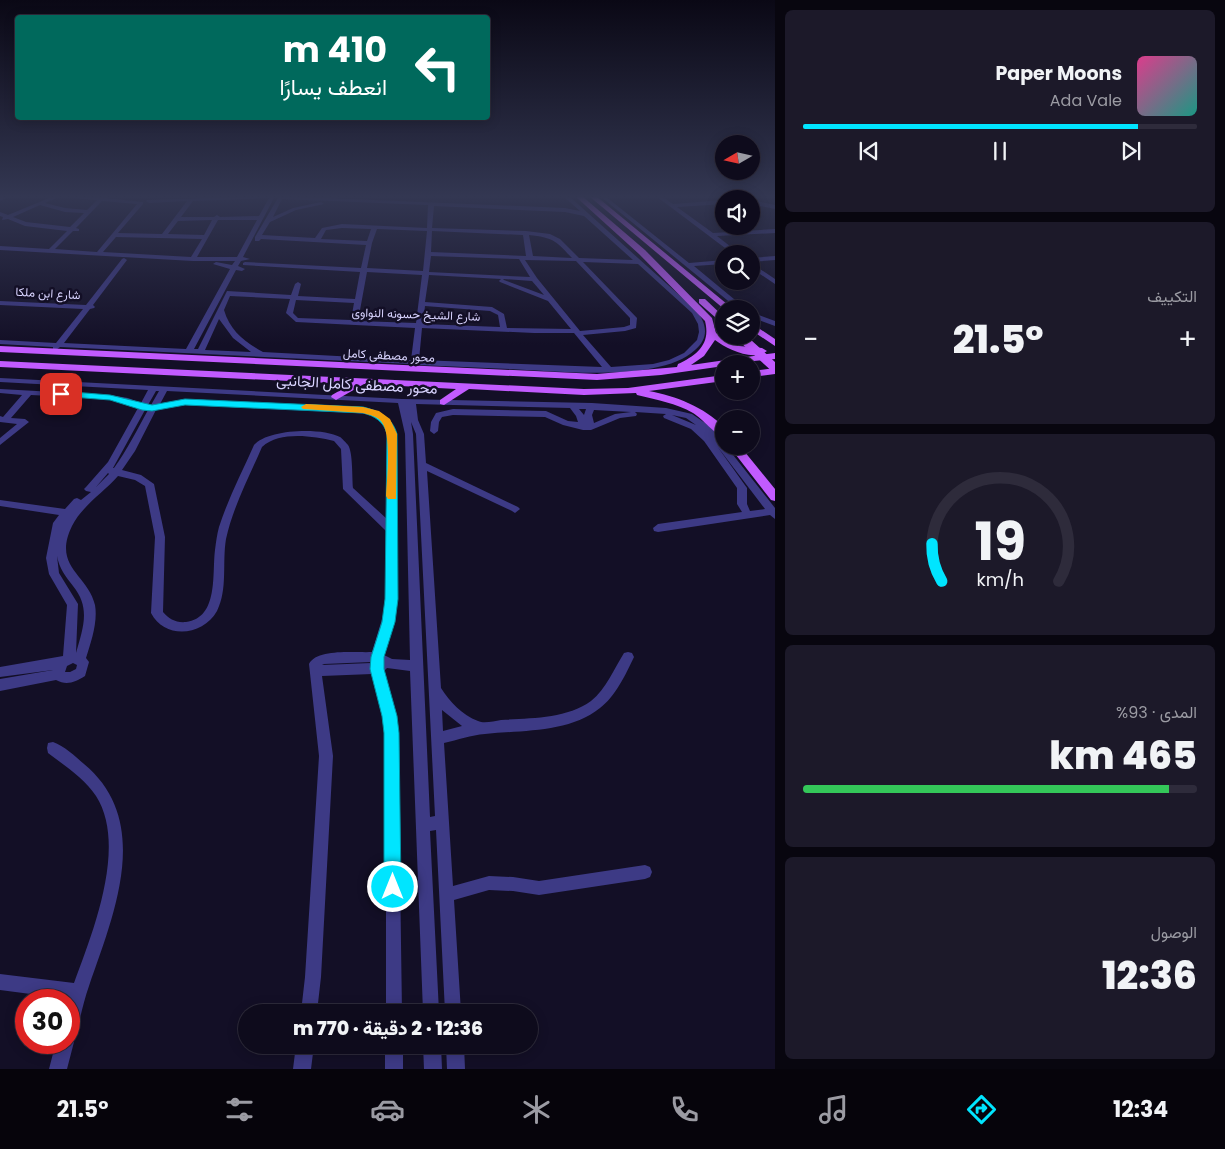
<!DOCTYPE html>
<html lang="ar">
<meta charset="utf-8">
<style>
:root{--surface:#0e0b1c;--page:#1c1929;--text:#f1f3f6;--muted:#9b9ba3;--line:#2e2b3b;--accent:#00e5ff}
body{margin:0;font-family:Poppins,Vazirmatn,sans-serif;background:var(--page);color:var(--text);direction:rtl;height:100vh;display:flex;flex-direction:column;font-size:19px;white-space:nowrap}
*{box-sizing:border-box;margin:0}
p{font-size:16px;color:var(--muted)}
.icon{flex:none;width:28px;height:28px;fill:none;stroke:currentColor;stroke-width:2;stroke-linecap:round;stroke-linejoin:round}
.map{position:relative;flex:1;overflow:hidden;direction:ltr}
.drawer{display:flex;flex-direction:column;gap:10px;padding:10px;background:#08060f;width:450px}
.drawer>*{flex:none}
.banner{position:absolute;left:15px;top:15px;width:475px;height:105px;border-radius:5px;box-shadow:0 2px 12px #0003,0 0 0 1px var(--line);direction:rtl;background:#00695c;color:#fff;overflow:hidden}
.needle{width:32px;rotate:261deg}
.tools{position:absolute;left:715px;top:135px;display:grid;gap:10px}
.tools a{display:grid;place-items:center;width:45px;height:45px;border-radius:50%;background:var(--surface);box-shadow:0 2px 12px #0003,0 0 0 1px var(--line);font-size:25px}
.speed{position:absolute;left:15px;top:989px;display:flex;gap:10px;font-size:25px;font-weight:700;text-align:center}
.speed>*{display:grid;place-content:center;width:65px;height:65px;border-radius:50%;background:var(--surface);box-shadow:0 2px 12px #0003,0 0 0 1px var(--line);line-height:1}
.speed .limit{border:8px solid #d22;background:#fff;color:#111}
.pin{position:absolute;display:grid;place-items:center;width:42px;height:42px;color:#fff;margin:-21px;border-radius:10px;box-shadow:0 2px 8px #0006}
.me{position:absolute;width:55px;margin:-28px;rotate:0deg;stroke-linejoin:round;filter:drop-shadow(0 0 4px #0008)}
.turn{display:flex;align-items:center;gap:18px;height:105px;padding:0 20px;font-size:22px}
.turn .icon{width:65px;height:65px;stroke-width:2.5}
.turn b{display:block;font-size:35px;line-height:42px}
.big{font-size:38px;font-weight:800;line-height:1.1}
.drawer .widget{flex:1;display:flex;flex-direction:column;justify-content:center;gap:8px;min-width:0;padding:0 18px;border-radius:8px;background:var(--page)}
.drawer .dial{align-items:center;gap:0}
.dial svg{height:130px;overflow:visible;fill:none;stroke:var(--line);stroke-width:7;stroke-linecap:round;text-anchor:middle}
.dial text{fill:var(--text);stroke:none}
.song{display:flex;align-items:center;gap:15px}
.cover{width:60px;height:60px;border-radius:8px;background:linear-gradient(135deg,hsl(330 70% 55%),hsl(170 70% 35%))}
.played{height:5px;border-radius:2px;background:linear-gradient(90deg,var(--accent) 85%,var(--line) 85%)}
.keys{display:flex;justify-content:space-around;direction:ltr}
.heat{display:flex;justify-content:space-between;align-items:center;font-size:28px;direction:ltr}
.charge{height:8px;border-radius:4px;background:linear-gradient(90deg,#34c759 93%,var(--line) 0)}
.trip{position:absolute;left:238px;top:1004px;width:300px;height:50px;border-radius:25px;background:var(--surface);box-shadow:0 2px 12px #0003,0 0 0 1px var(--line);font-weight:800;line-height:50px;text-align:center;direction:rtl}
.tab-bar{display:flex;height:80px;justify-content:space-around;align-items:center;background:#06040b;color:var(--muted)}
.tab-bar .icon{width:35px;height:35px}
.tab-bar .active{color:var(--accent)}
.tab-bar b{font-size:22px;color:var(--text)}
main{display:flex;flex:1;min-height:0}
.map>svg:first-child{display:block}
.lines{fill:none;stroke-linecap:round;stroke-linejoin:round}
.minor{fill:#3d3a85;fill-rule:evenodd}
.major{fill:#c25bff;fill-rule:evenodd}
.major-bridge{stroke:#c25bff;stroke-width:9}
.route{fill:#00e5ff;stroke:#0095a6}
.slow{fill:#f59e0b}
.labels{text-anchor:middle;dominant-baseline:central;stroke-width:5;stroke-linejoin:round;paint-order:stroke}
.far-street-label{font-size:12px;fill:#d9d4ff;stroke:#130f26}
.street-label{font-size:15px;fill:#d9d4ff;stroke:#130f26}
</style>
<main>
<section class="drawer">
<div class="widget">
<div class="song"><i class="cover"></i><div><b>Paper Moons</b><p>Ada Vale</p></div></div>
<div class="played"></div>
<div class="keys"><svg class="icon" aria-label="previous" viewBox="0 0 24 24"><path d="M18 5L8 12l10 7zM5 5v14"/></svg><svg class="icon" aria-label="pause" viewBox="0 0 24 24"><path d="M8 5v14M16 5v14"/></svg><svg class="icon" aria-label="next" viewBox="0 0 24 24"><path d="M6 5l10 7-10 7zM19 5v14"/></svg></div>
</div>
<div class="widget"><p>التكييف</p>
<div class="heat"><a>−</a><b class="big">21.5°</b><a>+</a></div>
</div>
<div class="widget dial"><svg viewBox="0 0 100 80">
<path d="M14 69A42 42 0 1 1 86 69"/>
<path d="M14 69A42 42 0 0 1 8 46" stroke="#00e5ff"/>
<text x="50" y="56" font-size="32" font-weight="700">19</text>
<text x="50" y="72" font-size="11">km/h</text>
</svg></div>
<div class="widget"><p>المدى · 93%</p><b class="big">465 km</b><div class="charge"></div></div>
<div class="widget"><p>الوصول</p><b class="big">12:36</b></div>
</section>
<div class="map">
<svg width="775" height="1069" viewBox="0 0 775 1069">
<rect width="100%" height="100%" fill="#130f26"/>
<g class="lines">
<path class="minor" d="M 3,196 L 10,196 L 0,201 L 0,197 Z
M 54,196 L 61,196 L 45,203 L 65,208 L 87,210 L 97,200 L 72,198 L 70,196 L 100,197 L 106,196 L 105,198 L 143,202 L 143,204 L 118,233 L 162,234 L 187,201 L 149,203 L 146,201 L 147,200 L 275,196 L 243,257 L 250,259 L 241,261 L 238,266 L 245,269 L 242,271 L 236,270 L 194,349 L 198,349 L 227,291 L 291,295 L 295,284 L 298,282 L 301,284 L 298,296 L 355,299 L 360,272 L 243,265 L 243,263 L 245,262 L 361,268 L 366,245 L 261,239 L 259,241 L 255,241 L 255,237 L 279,196 L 565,208 L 580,211 L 563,196 L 569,196 L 697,311 C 707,325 709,338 695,350 C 660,383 556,371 509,369 C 479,368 449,366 418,365 L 417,370 L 414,370 L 410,368 L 411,364 L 60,347 L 56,350 L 53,350 L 53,347 L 0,344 L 0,340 L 56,343 L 83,309 L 0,305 L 0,301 L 86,305 L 122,259 L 124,258 L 127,260 L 93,305 L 95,307 L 94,308 L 90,309 L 64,343 L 186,349 L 230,269 L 213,264 L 216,262 L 232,265 L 235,261 L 193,261 L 0,250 L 0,246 L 49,249 L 67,231 L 25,226 L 8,219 L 2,220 L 3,217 L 0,216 L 0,212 L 8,215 ZM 269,198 L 259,216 L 220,217 L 217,215 L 214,217 L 181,217 L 193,201 ZM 282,199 L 428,205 L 427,228 L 342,224 L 322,228 L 315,238 L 262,235 L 270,222 L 296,210 L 324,204 L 321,202 L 293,208 L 273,217 ZM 102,201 L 137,204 L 97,252 L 55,249 L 73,231 L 79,231 L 79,229 L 76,228 ZM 40,205 L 65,212 L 84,213 L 70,227 L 26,222 L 13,217 ZM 434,206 L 565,212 L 584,216 L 633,260 L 579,258 L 560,239 L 550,234 L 526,231 L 432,228 ZM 212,220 L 204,235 L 168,234 L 178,221 ZM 218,220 L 257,220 L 237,257 L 197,257 ZM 342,228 L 371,229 L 367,241 L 321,239 L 326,230 ZM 377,229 L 427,231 L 423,271 L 367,268 L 372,243 ZM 432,231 L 523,235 L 526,256 L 431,252 ZM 529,235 C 554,238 555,240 572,258 L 533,256 ZM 116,237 L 202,239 L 191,257 L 103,252 ZM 431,256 L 519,259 L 530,277 L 429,272 ZM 525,260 L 576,261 L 630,318 L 630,325 L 624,327 L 580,331 L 537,278 ZM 583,262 L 638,264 L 692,313 L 698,324 L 699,332 L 697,340 L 684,353 L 669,360 L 653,364 L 611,367 L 583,335 L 625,331 L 636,328 L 637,318 ZM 367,272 L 422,275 L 416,323 L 358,321 ZM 429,275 L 501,279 L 499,281 L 500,282 L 548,301 L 571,329 L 507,328 L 504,314 L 492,307 L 425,302 ZM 503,279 L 532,281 L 544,295 L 504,280 ZM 230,296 L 290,299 L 286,313 L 296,322 L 415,328 L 411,360 L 263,352 C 245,342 230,331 224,310 ZM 296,300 L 354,303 L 351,320 L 298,318 L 293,313 ZM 425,306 L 490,311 L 498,315 L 500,327 L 423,324 ZM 219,319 L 233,338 L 251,352 L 205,350 ZM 422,328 L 534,333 L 574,333 L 602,367 L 419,360 Z
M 600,196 L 605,196 L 689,263 L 724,260 L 724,264 L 694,266 L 746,309 L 738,309 Z
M 656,196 L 661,196 L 673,204 L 724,200 L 724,204 L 677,207 L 713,233 L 775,229 L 775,233 L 717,236 L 740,254 L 733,254 Z
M 751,200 L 775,205 L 775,209 L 751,204 Z
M 775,256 L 775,260 L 751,262 L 751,258 Z
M 751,263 L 775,279 L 775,284 L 751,268 Z
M 751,312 L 775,321 L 775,326 L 751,317 Z
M 0,378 L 402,399 L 592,403 L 666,408 L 692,414 L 711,427 L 724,443 L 724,446 L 726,446 L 775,508 L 775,519 L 770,515 L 658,532 L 654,531 L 653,528 L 658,524 L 742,512 L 737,504 L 737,488 L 704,441 L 691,429 L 664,418 L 663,416 L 666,414 L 635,412 L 637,414 L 636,416 L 620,418 L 591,430 L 583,430 L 563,425 L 545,417 L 453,415 L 442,417 L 439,422 L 438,431 L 434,434 L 430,431 L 431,422 L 436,413 L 453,409 L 546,411 L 568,421 L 578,422 L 576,416 L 570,408 L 416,404 L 418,420 L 424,434 L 426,463 L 518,507 L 520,509 L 515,513 L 512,511 L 427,471 L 441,688 C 450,702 462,715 478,721 C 484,724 494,721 501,720 C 531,718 566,719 591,701 C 606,689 614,669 624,653 L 628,652 L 632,653 L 634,657 C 626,674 615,697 600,708 C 569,733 523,730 485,734 C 471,735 458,740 444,743 L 453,886 L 489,876 L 513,877 L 539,881 L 645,865 L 650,867 L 652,872 L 650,877 L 645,879 L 539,895 L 513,891 L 489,890 L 454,900 L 461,1012 L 445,1012 L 436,830 L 430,831 L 439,1012 L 423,1012 L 410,671 L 387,668 L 383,672 L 384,676 L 398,733 L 402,1012 L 386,1012 L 386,733 L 384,725 L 372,674 L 322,676 L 333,756 L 321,977 L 317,1012 L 301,1012 L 305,977 L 319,756 L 309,664 C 317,648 356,653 372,652 L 383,616 L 386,599 L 386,531 L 343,489 L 341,449 L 334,441 C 312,436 280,431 262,447 C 249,477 233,507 226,539 C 222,563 228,589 217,611 C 203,636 165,640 151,613 L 155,537 L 145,486 L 135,480 L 118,476 C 104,492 82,506 72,526 C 52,567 88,574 95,605 C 98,622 91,642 86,658 L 89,662 L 85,676 C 75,682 67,686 56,680 L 0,691 L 0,679 L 53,670 L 0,677 L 0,667 L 63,656 L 67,605 L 49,574 L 46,558 L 53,523 L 59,515 L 0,506 L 0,500 L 65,509 L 74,499 L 77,498 L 81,500 L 91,492 L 86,491 L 84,489 L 86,487 L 108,462 L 138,408 L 123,402 L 110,399 L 31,395 L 11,418 L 25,419 L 29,422 L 0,445 L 0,438 L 17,424 L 0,422 L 0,416 L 3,417 L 22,395 L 0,393 L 0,389 L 110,395 L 128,398 L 141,403 L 148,390 L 0,382 ZM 156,391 L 159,391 L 151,405 L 148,405 ZM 167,391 L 398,403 L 405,434 L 410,660 L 392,659 L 384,655 L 396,599 L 396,434 C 391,414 374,409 355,407 L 185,399 L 160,404 ZM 185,405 L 355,413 C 370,414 384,417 388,434 L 387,519 L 353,488 C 352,478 353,452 348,445 C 346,443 342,438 340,437 C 322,427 267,429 254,445 C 242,472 228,499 219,527 C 217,534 216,542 215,550 C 212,573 219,618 186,622 C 176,623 169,619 163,612 L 165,537 L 154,484 L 141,475 L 122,470 L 135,451 L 156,410 ZM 579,409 L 586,409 L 584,415 ZM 145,410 L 148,410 C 137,430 127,450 114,468 L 113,468 ZM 594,410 L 631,412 L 615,414 L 594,423 L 592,415 ZM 672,415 L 686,418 L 696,425 ZM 411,422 L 416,434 L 435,816 L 430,817 L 413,434 ZM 717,446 L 765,509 L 750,511 L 747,504 L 747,488 ZM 108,473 L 109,474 L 96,487 ZM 57,556 C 59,568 66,577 73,586 C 91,608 83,628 76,653 L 78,604 L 59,573 ZM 371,662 L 371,663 L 322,665 L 324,664 ZM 73,663 L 77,665 L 76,669 L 70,672 L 65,672 L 67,666 ZM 442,710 L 462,726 L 443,731 Z
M 53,742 C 64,746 75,756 84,764 C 154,822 113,916 89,986 C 84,1000 81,1015 77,1030 L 75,1036 L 72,1037 L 74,1042 L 67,1069 L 49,1069 L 56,1042 L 69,1042 L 69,999 L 0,990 L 0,974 L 74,983 C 92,934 128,846 96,796 C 84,778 65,766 48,753 L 47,748 L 48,743 Z
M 296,1045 L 314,1045 L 311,1069 L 293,1069 Z
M 385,1045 L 403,1045 L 403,1069 L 385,1069 Z
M 423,1045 L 441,1045 L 442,1069 L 424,1069 Z
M 446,1045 L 464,1045 L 465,1069 L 447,1069 Z"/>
<path class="major" d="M 575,196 L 582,196 L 645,250 L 712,318 L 716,333 L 739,346 L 762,348 L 767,351 C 753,362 727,349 715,340 L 704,356 L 691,365 L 775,353 L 775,359 L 724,364 L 724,366 L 661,375 L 597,380 L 0,352 L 0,346 L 597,374 L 677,367 L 678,364 C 697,355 711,344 705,321 L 639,254 Z
M 589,196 L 596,196 L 733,309 L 724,309 Z
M 699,299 L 705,299 L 724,317 L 724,325 L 699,303 Z
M 751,323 L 775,339 L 775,346 L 751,330 Z
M 0,361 L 584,389 L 628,388 L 724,375 L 724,381 L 649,391 C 676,396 704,407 724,427 L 724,437 C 715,435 703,419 693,413 C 676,403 657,400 637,395 L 636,393 L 584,395 L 469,389 L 444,405 L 440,404 L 440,400 L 456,389 L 364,384 L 336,400 L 331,397 L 332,395 L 351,384 L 0,367 Z
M 775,368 L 775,374 L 751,377 L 751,371 Z
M 729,446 L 740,446 L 775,489 L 775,501 L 771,500 Z"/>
<path class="major-bridge" d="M 740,336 L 775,368"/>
</g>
<linearGradient id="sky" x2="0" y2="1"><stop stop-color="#0a0815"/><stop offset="0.57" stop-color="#333752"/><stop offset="1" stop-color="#333752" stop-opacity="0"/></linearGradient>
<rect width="775" height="345" fill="url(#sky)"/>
<path class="route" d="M 61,391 L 110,395 L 152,405 L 185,399 L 363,407 C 379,411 392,417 397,434 L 398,599 L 395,622 L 384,657 L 384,669 L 397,716 L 399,733 L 401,887 L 399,893 L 393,895 L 387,893 L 384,887 L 384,733 L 382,716 L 370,669 L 371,657 L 382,622 L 385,599 L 387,434 C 384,422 375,416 363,413 L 185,405 L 152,411 L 142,410 L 110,400 L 58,396 L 57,394 Z"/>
<path class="slow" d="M 306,404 L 363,407 L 379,411 L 390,419 L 397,434 L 396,499 L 388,499 L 386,496 C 387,480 392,433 381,421 C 376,416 370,415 363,413 L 303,409 L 301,407 Z"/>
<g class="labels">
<g class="far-street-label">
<text transform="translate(48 293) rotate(3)">شارع ابن ملكا</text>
<text transform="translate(416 314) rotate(2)">شارع الشيخ حسونه النواوى</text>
<text transform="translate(389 355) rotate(3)">محور مصطفى كامل</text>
</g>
<g class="street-label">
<text transform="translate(357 384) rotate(3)">محور مصطفى كامل الجانبى</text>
</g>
</g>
</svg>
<div class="tools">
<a><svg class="needle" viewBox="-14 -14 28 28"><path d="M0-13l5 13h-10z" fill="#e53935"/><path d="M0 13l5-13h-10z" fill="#9b9ba3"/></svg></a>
<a><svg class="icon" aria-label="sound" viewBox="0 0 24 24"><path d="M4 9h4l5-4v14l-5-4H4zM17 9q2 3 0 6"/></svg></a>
<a><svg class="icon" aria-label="search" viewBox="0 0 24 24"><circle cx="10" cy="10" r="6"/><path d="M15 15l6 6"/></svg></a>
<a><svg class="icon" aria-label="layers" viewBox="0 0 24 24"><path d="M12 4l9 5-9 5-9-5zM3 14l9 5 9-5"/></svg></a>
<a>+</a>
<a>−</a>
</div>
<div class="speed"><div class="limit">30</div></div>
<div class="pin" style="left:61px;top:394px;background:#d93025"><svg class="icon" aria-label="arrive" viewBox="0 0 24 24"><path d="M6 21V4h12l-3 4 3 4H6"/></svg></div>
<svg class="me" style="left:393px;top:887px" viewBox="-20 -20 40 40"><circle r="17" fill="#00e5ff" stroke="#fff" stroke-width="3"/><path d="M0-11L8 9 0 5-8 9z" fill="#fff"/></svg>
<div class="trip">12:36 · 2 دقيقة · 770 m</div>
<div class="banner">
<div class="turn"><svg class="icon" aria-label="left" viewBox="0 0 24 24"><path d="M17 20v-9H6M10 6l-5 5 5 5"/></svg><div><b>410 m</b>انعطف يسارًا</div></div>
</div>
</div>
</main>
<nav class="tab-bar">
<b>12:34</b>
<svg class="icon active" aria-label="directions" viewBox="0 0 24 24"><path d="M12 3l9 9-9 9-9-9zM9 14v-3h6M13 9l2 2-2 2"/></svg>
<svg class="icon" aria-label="music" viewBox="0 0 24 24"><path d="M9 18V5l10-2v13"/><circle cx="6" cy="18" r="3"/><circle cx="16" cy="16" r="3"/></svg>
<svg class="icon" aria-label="phone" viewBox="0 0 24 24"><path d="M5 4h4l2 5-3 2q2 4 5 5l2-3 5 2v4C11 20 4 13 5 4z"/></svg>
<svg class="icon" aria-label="climate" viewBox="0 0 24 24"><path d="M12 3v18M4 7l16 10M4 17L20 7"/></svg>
<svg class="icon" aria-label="car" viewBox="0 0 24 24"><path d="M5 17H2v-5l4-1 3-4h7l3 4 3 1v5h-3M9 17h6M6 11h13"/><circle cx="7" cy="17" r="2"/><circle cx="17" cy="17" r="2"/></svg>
<svg class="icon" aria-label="filters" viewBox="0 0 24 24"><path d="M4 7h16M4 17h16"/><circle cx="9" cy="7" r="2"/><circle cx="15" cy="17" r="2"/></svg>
<b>21.5°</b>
</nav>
